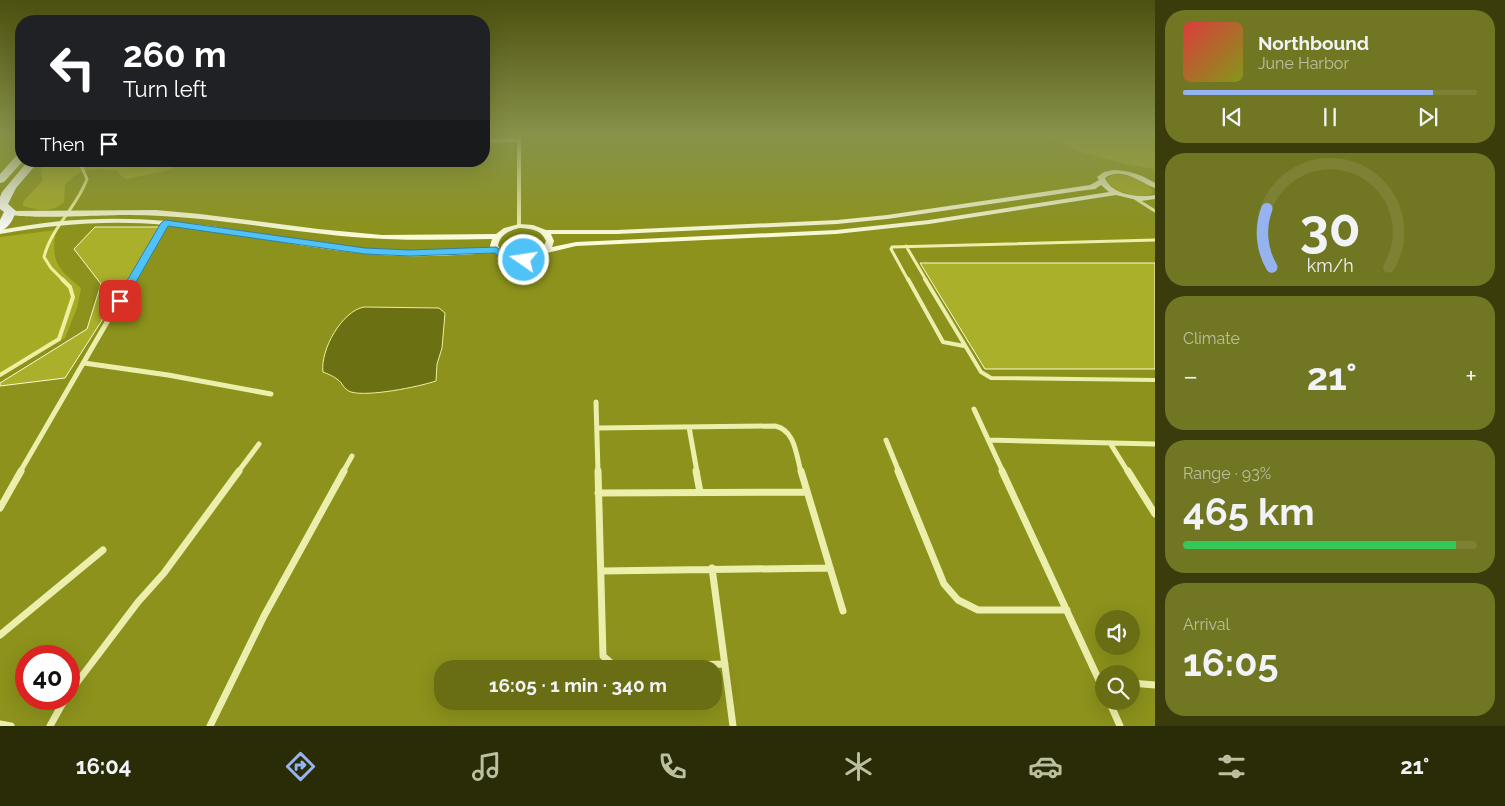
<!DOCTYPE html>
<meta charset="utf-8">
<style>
:root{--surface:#696e14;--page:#717622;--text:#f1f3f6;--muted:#bdc0a0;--line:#7c8134;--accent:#95b2f1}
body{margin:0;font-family:Raleway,sans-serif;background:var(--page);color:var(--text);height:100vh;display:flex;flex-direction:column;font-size:19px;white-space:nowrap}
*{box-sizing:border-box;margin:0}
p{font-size:16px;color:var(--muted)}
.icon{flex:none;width:28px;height:28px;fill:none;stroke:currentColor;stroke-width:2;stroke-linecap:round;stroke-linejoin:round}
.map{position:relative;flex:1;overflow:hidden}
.details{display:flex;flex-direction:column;gap:10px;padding:10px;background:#3a3c0b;width:350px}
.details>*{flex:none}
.top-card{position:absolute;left:15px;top:15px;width:475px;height:152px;border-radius:20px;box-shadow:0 5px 20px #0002;background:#202124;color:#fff;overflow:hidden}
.tools{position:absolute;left:1095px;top:610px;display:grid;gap:10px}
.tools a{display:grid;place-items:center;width:45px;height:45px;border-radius:50%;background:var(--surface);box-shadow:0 5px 20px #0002;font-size:25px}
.speed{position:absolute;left:15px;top:645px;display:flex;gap:10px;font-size:25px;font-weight:700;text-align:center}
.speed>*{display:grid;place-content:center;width:65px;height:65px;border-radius:50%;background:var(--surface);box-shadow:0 5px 20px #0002;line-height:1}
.speed .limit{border:8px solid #d22;background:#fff;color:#111}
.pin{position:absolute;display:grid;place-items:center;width:42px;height:42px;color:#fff;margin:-21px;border-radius:10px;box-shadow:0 2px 8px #0006}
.me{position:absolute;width:55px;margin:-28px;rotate:283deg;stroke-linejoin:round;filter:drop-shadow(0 0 4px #0008)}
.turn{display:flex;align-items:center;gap:18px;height:105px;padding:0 25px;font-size:22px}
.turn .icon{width:65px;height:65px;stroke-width:2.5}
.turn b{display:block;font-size:35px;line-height:42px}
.then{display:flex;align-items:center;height:48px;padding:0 25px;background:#0003;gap:10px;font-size:19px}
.big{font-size:38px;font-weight:700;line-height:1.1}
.details .card{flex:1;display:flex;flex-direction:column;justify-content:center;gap:8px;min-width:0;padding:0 18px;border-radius:20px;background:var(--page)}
.details .dial{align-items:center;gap:0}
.dial svg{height:130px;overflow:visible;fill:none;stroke:var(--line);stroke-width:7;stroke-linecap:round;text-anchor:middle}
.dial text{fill:var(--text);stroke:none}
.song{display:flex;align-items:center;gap:15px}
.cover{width:60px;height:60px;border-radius:8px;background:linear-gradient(135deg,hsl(0 70% 55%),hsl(70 70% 35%))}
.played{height:5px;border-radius:2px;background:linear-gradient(90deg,var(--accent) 85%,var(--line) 85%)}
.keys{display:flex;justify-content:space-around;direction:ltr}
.heat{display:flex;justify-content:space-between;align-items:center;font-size:28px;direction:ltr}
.charge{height:8px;border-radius:4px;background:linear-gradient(90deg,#34c759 93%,var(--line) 0)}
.trip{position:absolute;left:434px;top:660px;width:288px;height:50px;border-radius:20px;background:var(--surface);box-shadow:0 5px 20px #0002;font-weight:700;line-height:50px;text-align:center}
.tabs{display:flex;height:80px;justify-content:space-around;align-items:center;background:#2a2c08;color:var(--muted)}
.tabs .icon{width:35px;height:35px}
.tabs .active{color:var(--accent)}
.tabs b{font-size:22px;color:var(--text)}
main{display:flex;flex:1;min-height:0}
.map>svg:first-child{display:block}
.green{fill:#a6ab25}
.water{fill:#6b7012;stroke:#eff09f}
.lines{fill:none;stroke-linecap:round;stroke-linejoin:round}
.stream-far1{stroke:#eff09f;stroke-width:3}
.stream{stroke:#eff09f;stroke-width:4}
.building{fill:#abb02b;stroke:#f9fad2}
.lane-far1{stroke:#ecefac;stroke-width:3}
.lane{stroke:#ecefac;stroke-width:4}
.street-far2{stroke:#ecefac;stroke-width:4}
.street-far1{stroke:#ecefac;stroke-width:5}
.street{stroke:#ecefac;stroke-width:7}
.secondary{fill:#f9fad9;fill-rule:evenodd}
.highway{fill:#fff;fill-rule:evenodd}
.route{fill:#4fc3f7;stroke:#337fa1}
</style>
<main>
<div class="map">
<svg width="1155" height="726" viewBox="0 0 1155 726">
<rect width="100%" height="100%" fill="#8c921b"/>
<path class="green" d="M 1044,134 L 1135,134 L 1155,142 L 1155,169 L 1126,164 L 1077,151 Z
M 49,161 L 173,161 L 174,162 L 171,170 L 127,179 L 122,177 L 117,171 C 93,168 82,167 65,185 L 64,202 C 51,214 38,210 23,206 L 23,202 L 43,180 L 41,173 L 44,165 Z
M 1113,175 C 1126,174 1148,178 1153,192 L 1151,194 C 1137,199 1117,193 1108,182 L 1107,179 Z
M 56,230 C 51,262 56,267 81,288 L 77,308 L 65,338 L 0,376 L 0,237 Z"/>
<path class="water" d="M 364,307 L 439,308 L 445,313 L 442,348 L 437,364 L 436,381 C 418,387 368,397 351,392 C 343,389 343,383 337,379 C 333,376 328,374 323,372 C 320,350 342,311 364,307 Z"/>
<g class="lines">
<path class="stream-far1" d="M 63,280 L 51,268 L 44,257 C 51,228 77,207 87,179 L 79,161"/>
<path class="stream" d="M 0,375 L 59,339 L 73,297 L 70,287 L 62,279"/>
</g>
<path class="building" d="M 95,227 L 162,227 L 65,378 L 0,386 L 0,383 L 87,329 L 101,284 L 74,249 Z
M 920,263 L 1155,263 L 1155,369 L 985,369 Z"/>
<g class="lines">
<path class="lane-far1" d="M 1136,199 L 1155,211
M 906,246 L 926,280
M 908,280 L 891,249 L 892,247 L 1155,240"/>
<path class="lane" d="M 908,279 L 943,342 L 964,346
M 925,279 L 981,372 L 991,378 L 1155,380"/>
<path class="street-far2" d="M 519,134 L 519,226
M 484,141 L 519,140
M 131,280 L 165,223"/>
<path class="street-far1" d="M 84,363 L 168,375 L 271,394
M 596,402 L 598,472
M 974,409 L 1003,472
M 689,427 L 697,472
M 597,428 L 775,426 C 795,430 796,454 801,472
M 886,440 L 899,472
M 988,440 L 1155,444
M 1110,443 L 1128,472
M 20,472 L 132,279
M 238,472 L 259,444
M 343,472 L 352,456"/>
<path class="street" d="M 598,471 L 603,656 L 611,663 L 625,667 L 725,664
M 696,471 L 700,492
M 801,471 L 843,611
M 898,471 L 944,584 L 958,600 L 978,610 L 1067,610
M 1002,471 L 1104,691
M 1128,471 L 1155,514
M 598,493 L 807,492
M 0,508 L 21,471
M 712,568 L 733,726
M 601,571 L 830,568
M 0,635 L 103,550
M 1131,683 L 1155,685
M 69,693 L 138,602 L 164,573 L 239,471
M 1109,701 L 1120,726
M 0,724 L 11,726
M 50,726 L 65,699
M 210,726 L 264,616 L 344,471"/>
<path class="secondary" d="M 1113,170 C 1128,170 1142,175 1155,183 L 1155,188 C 1140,182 1121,166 1105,178 C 1112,195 1138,198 1155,195 L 1155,199 L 1141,201 L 1116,195 L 929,224 L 836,234 L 576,246 L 547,253 L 536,260 L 524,263 L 503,259 L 495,253 C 457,255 419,258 381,255 C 309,250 238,232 166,225 C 111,220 55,224 0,234 L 0,230 C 55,219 111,216 166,221 C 238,227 309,245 381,250 C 418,252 454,250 491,248 L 490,246 L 492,239 C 441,240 391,241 341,236 C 268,229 196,214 123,215 C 104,215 15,220 6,213 L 10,211 L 156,210 L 200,214 L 318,229 L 382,235 L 496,234 L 504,228 L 519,224 L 533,225 L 546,230 L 617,230 L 837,220 L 887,215 L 1090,185 L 1099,180 L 1097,177 L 1104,172 ZM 1101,185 L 1109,192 L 929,220 L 836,230 L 576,242 L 552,247 L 554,241 L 551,234 L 617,234 L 837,224 L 887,219 L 1079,191 L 1095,189 ZM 519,228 C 531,229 541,229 546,241 C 538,261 511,263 498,246 C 500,234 509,231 519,228 Z"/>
<path class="highway" d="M 21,154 L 21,161 L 23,161 L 4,182 L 0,183 L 0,174 L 17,155 Z
M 28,161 L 39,161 L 16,188 L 8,204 L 16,211 C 13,220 9,228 0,231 L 0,220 L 4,212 L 0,209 L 0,197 L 2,192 Z"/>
</g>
<linearGradient id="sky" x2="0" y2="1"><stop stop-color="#4d500f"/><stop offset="0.57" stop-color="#88924a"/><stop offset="1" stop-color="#88924a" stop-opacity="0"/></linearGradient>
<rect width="1155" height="236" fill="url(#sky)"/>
<path class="route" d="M 165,220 L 365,248 L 410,250 L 496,247 L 510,255 L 524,257 L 529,260 L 524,262 L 507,261 L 494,253 L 410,256 L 365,254 L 168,226 L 124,303 L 116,303 L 115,301 L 161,223 Z"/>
</svg>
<div class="tools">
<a><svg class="icon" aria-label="sound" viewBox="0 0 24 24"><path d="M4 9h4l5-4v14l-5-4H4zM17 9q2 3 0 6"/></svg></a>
<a><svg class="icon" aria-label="search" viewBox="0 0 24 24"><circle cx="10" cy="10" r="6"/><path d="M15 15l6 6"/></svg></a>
</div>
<div class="speed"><div class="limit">40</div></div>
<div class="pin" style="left:120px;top:301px;background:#d93025"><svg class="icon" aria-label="arrive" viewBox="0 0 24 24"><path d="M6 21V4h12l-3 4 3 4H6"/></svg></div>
<svg class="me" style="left:524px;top:260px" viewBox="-20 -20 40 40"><circle r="17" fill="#4fc3f7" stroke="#fff" stroke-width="3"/><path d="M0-11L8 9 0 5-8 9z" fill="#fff"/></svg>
<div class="trip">16:05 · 1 min · 340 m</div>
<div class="top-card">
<div class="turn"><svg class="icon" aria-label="left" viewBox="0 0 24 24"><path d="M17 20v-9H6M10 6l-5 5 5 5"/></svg><div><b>260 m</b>Turn left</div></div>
<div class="then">Then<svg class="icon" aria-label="arrive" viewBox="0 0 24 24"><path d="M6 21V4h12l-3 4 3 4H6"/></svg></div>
</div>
</div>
<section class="details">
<div class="card">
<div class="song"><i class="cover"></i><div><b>Northbound</b><p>June Harbor</p></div></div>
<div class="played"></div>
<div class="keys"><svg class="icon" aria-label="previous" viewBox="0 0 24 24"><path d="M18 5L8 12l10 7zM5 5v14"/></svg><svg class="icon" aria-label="pause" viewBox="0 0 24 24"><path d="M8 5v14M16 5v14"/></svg><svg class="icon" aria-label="next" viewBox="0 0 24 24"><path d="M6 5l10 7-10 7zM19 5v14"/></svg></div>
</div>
<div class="card dial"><svg viewBox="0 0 100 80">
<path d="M14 69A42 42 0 1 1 86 69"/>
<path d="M14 69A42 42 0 0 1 11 33" stroke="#95b2f1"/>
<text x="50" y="56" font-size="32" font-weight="700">30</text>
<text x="50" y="72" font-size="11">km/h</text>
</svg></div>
<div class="card"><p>Climate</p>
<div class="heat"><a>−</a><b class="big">21°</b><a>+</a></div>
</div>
<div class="card"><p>Range · 93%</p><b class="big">465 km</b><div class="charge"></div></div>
<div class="card"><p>Arrival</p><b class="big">16:05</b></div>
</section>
</main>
<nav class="tabs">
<b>16:04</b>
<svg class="icon active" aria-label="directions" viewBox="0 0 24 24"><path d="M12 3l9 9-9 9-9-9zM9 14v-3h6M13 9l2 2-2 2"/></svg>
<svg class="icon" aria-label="music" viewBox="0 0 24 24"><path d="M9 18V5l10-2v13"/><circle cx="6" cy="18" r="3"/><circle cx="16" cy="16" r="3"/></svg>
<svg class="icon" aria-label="phone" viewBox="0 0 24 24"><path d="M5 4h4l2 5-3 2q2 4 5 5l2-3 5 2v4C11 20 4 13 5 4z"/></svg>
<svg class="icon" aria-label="climate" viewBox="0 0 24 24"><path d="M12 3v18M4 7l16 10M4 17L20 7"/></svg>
<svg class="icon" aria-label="car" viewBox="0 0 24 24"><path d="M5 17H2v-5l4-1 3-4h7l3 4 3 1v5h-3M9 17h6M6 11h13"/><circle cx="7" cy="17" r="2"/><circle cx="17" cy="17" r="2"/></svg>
<svg class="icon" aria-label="filters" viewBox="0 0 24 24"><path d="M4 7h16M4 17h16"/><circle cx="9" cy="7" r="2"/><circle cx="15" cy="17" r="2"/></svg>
<b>21°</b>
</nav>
